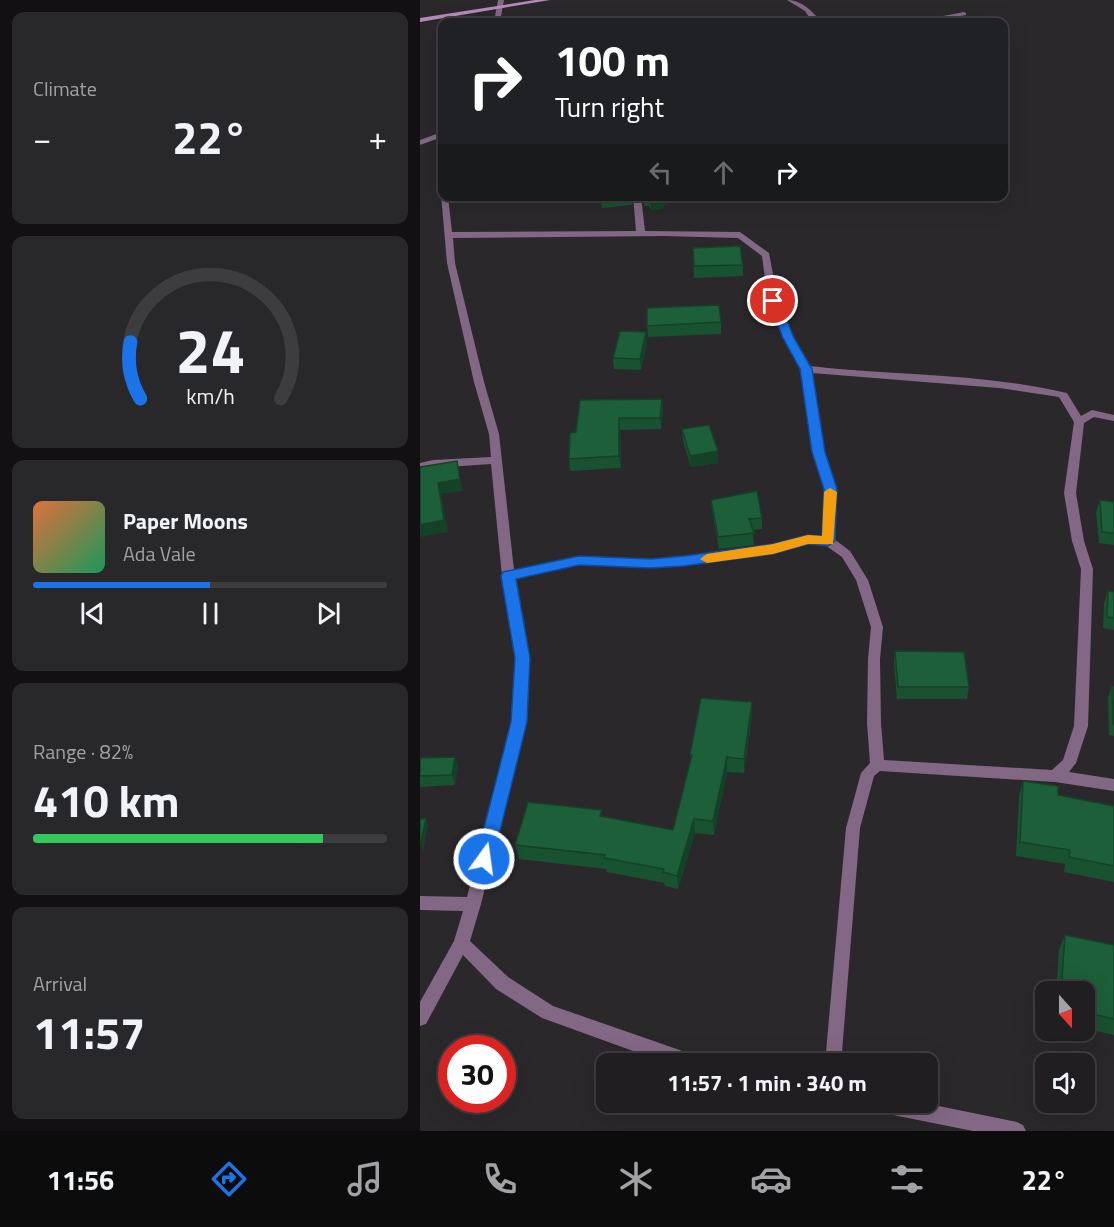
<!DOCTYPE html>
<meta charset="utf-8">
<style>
:root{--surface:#201e20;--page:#282729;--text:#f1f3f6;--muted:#a2a2a5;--line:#3d3c3e;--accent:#1a73e8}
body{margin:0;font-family:"Titillium Web",sans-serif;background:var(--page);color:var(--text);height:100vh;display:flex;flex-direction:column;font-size:22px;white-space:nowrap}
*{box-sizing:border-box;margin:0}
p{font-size:20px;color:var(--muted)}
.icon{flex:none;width:33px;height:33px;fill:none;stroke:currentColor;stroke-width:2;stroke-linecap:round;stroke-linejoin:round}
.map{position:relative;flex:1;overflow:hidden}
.side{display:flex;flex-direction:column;gap:12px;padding:12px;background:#121012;width:420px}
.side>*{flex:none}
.top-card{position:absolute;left:18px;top:18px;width:570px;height:183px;border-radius:12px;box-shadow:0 6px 24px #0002,0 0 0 2px var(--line);background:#202124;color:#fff;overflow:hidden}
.needle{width:39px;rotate:159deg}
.buttons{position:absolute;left:615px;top:981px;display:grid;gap:12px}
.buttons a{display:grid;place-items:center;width:60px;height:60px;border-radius:12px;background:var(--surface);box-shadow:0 6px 24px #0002,0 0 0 2px var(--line);font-size:30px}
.speed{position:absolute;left:18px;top:1035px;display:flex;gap:12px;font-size:30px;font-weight:700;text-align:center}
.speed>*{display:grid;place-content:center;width:78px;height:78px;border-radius:50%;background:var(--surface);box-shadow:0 6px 24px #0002,0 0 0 2px var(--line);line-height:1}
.speed .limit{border:9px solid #d22;background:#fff;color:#111}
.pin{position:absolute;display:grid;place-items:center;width:51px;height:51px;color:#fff;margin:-26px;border:3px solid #fff;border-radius:50%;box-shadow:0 2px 6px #0007}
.me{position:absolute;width:66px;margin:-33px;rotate:14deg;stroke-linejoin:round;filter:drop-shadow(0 0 4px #0008)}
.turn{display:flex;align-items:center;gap:21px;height:126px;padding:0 18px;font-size:27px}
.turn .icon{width:78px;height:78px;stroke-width:2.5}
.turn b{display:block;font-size:42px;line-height:51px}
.lanes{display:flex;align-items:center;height:57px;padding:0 18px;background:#0003;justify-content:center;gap:30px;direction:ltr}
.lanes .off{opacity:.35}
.big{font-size:45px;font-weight:700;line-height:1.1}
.side .widget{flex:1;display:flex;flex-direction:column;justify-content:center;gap:9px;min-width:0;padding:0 21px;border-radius:12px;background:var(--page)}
.side .dial{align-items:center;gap:0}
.dial svg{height:156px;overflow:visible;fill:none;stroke:var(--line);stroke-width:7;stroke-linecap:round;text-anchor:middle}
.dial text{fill:var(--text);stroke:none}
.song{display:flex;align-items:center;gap:18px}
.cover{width:72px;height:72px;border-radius:9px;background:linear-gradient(135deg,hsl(20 70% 55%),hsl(150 70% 35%))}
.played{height:6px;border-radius:3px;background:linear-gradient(90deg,var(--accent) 50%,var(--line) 50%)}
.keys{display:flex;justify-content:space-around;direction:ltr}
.heat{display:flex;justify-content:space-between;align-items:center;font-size:33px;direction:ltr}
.charge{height:9px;border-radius:4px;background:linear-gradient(90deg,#34c759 82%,var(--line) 0)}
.trip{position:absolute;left:176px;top:1053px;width:342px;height:60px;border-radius:12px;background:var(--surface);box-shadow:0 6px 24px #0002,0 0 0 2px var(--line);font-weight:700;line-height:60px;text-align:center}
.tabs{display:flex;height:96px;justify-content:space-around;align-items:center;background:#0d0c0d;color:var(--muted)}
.tabs .icon{width:42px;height:42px}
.tabs .current{color:var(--accent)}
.tabs b{font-size:27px;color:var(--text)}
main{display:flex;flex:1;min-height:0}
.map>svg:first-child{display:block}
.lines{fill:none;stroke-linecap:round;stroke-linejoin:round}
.minor{fill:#826884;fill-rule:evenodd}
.secondary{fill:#b48bb8;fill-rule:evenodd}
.wall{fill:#185230}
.shaded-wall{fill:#144227}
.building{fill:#1c5f38;stroke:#144227;stroke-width:1.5}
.route{fill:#1a73e8;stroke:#114b97;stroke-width:1.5}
.slow{fill:#f59e0b}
</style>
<main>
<section class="side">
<div class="widget"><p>Climate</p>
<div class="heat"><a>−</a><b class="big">22°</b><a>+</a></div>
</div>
<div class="widget dial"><svg viewBox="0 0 100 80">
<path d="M14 69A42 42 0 1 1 86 69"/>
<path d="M14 69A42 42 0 0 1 9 40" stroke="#1a73e8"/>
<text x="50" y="56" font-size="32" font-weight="700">24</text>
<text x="50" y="72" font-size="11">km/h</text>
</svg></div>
<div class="widget">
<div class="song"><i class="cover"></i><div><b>Paper Moons</b><p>Ada Vale</p></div></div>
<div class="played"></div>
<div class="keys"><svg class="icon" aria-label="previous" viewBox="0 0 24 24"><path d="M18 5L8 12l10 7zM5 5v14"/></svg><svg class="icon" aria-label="pause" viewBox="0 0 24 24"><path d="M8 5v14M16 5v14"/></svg><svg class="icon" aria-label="next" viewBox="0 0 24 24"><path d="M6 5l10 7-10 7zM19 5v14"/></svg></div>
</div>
<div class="widget"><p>Range · 82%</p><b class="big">410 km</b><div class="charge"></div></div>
<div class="widget"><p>Arrival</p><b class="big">11:57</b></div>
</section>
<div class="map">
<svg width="694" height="1131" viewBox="0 0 694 1131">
<rect width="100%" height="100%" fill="#2b282b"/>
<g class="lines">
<path class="minor" d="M 78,0 L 84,0 L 80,22 L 74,22 Z
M 367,0 C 379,0 388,7 396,16 L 457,20 L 460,22 L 399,20 L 400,22 L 394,22 L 392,20 L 360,22 L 363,20 L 389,17 L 385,11 Z
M 544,12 L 546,13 L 546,15 L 504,22 L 492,22 Z
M 22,132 L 22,137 L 0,145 L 0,140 Z
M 19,149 L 22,149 L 22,186 L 18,184 L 16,161 Z
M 21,194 L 22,196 L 28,196 L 32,232 L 216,231 L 213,196 L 221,196 L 225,231 L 320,232 L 349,253 L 358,301 L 374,338 L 390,366 C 475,376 563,373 647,393 L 661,416 L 672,410 L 694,415 L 694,421 L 674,417 L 664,423 L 656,493 L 664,541 L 673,569 L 668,726 L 656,763 L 649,772 L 694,779 L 694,791 L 635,782 L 460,771 L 454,776 L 440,828 L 422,1052 L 425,1064 L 408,1064 L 406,1052 L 426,828 L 441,773 L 450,763 L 447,723 L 448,659 L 451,627 L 436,580 L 422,557 L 405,545 L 388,544 L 353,553 L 280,564 L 231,568 L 159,565 L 95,579 L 109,658 L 106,722 L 61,904 L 50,941 L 88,977 L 133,1006 L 274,1055 L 280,1058 L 282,1064 L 249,1064 L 122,1018 L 76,989 L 43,955 L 6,1024 L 0,1026 L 0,1002 L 34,941 L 43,911 L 0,910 L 0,896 L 47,897 L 92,722 L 97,658 L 82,576 L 71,464 L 13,468 L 0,471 L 0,463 L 13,460 L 71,457 L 69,434 L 54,382 L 27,263 ZM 243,236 L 318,238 L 342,256 L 348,301 L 364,338 L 381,369 L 393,452 L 404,489 L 402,537 L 388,536 L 353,545 L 280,556 L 231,560 L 159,557 L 94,570 L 79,434 L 64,382 L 35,263 L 33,238 ZM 392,373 L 579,388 L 639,397 L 654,422 L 644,493 L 652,541 L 661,569 L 654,726 L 643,760 L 632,770 L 464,760 L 461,723 L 460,659 L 463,627 L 448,580 L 430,551 L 414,539 L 416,489 L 403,452 Z
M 444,1102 L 499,1102 L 597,1122 L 603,1125 L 606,1131 L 553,1131 L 453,1111 L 447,1108 Z"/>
<path class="secondary" d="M 115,0 L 130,0 L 0,22 L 0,18 Z"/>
</g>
<path class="wall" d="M 180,196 L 211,196 L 212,205 L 182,208 Z
M 223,196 L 248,196 L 249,204 L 244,205 L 243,209 L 231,210 L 229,206 L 224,206 Z
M 273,248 L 323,265 L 323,276 L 274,278 Z
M 301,322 L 301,334 L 228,337 L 227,326 Z
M 227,343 L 221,370 L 194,369 L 193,358 Z
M 242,399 L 243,410 L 241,429 L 200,430 L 201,468 L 150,471 L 149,459 L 156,432 Z
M 262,429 L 298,463 L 271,467 L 263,441 Z
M 291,500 L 342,518 L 342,529 L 333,530 L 334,545 L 299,549 L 292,511 Z
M 680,500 L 694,502 L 694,545 L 679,543 L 676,512 Z
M 688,591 L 694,592 L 694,630 L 683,628 L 684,603 Z
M 475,651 L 549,687 L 547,699 L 477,699 L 474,663 Z
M 692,686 L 694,687 L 694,736 L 689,735 L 688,698 Z
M 332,702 L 332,716 L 324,773 L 307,772 L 294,835 L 275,833 L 258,889 L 245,886 L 244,883 L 187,872 L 186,869 L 99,859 L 95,845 L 183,817 L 253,830 L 271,760 L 270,754 Z
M 35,757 L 38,767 L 35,785 L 0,787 L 0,758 Z
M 603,781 L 638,795 L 694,806 L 694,882 L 644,872 L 645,864 L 596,856 L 599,796 Z
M 645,935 L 694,945 L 694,1035 L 664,1028 L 664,992 L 636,992 L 639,950 Z"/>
<path class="shaded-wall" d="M 243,196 L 248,196 L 249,204 L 244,205 L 243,209 L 231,210 L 230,199 Z
M 226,332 L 227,343 L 221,370 L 220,359 Z
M 242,399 L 243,410 L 241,429 L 240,418 Z
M 199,418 L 200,430 L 201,468 L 199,456 Z
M 298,451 L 298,463 L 271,467 L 270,456 Z
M 37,461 L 43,491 L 21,494 L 28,532 L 0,537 L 0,525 L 18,483 Z
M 332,702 L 332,716 L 324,773 L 324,759 Z
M 35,757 L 38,767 L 35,785 L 32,775 Z
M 307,757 L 307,772 L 294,835 L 293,821 Z
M 6,819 L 8,824 L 3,852 L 1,846 Z
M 274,819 L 275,833 L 258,889 L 257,876 Z"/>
<path class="building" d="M 229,196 L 243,196 L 243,198 L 230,199 Z
M 320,246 L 323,265 L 274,266 L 273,248 Z
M 299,305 L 301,322 L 227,326 L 227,308 Z
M 200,331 L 226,332 L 220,359 L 193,358 Z
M 242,399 L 240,418 L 199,418 L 199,456 L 149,459 L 150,433 L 156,432 L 160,400 Z
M 289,425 L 298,451 L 270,456 L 262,429 Z
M 37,461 L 40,479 L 18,483 L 24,520 L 0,525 L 0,467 Z
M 337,491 L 342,518 L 329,519 L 334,533 L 298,537 L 291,500 Z
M 680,500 L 694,502 L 694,533 L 682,532 Z
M 688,591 L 694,592 L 694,618 L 687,617 Z
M 475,651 L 544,652 L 549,687 L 478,687 Z
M 692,686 L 694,687 L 694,724 L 693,724 Z
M 281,698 L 332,702 L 324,759 L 307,757 L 293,821 L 274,819 L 257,876 L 243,872 L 244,869 L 184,858 L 185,855 L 95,845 L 108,802 L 182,810 L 180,816 L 253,830 L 272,755 L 270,754 Z
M 35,757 L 32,775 L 0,776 L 0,758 Z
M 603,781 L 638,786 L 638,795 L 694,806 L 694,866 L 649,857 L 650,850 L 600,842 Z
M 0,819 L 6,819 L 0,846 Z
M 645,935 L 694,945 L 694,1019 L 664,1012 L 664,992 L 641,992 Z"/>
<path class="route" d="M 353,298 L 359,301 L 374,338 L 392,369 L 405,452 L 417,489 L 415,541 L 408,546 L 388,544 L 353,554 L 264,566 L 231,568 L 159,565 L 96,579 L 110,658 L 107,722 L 73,859 L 71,864 L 64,866 L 58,864 L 56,859 L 91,722 L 95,658 L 81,576 L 83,572 L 159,556 L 231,559 L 264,556 L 353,544 L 388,535 L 402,536 L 404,489 L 392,452 L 380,369 L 363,338 L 348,301 Z"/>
<path class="slow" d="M 410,488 L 417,492 L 413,544 L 388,544 L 353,554 L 287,563 L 280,559 L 287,554 L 353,544 L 388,535 L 402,536 L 404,492 Z"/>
</svg>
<div class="buttons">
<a><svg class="needle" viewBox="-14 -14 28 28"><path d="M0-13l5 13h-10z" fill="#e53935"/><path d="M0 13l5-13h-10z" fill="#a2a2a5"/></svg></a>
<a><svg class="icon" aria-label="sound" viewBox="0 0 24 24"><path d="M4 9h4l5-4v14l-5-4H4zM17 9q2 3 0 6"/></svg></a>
</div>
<div class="speed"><div class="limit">30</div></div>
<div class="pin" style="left:353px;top:301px;background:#d93025"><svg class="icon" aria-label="arrive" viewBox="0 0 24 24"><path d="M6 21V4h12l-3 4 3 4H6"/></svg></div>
<svg class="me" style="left:64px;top:859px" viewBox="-20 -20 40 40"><circle r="17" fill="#1a73e8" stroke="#fff" stroke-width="3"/><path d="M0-11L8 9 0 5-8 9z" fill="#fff"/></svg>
<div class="trip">11:57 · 1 min · 340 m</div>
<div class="top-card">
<div class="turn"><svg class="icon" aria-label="right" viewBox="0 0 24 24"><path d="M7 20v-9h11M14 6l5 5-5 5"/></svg><div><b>100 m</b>Turn right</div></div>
<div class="lanes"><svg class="icon off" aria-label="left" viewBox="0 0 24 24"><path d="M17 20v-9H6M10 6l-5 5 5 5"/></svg><svg class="icon off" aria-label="ahead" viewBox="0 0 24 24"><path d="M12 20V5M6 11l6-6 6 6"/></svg><svg class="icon" aria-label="right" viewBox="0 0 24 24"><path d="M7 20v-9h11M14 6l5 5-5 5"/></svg></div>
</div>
</div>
</main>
<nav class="tabs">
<b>11:56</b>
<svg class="icon current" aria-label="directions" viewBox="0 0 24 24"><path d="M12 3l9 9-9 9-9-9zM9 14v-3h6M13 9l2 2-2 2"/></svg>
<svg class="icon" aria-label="music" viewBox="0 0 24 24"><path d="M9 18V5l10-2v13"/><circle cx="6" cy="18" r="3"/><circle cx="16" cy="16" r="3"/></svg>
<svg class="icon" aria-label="phone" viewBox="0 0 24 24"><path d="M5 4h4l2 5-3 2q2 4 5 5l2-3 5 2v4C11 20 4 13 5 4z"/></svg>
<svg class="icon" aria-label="climate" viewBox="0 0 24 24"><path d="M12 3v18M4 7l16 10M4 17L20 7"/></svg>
<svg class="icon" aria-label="car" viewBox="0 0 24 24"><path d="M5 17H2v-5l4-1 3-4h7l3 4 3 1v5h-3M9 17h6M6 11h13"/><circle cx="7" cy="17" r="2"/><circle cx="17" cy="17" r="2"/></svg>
<svg class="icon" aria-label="filters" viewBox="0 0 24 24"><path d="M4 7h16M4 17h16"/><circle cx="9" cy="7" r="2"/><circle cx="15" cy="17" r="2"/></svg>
<b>22°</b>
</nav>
